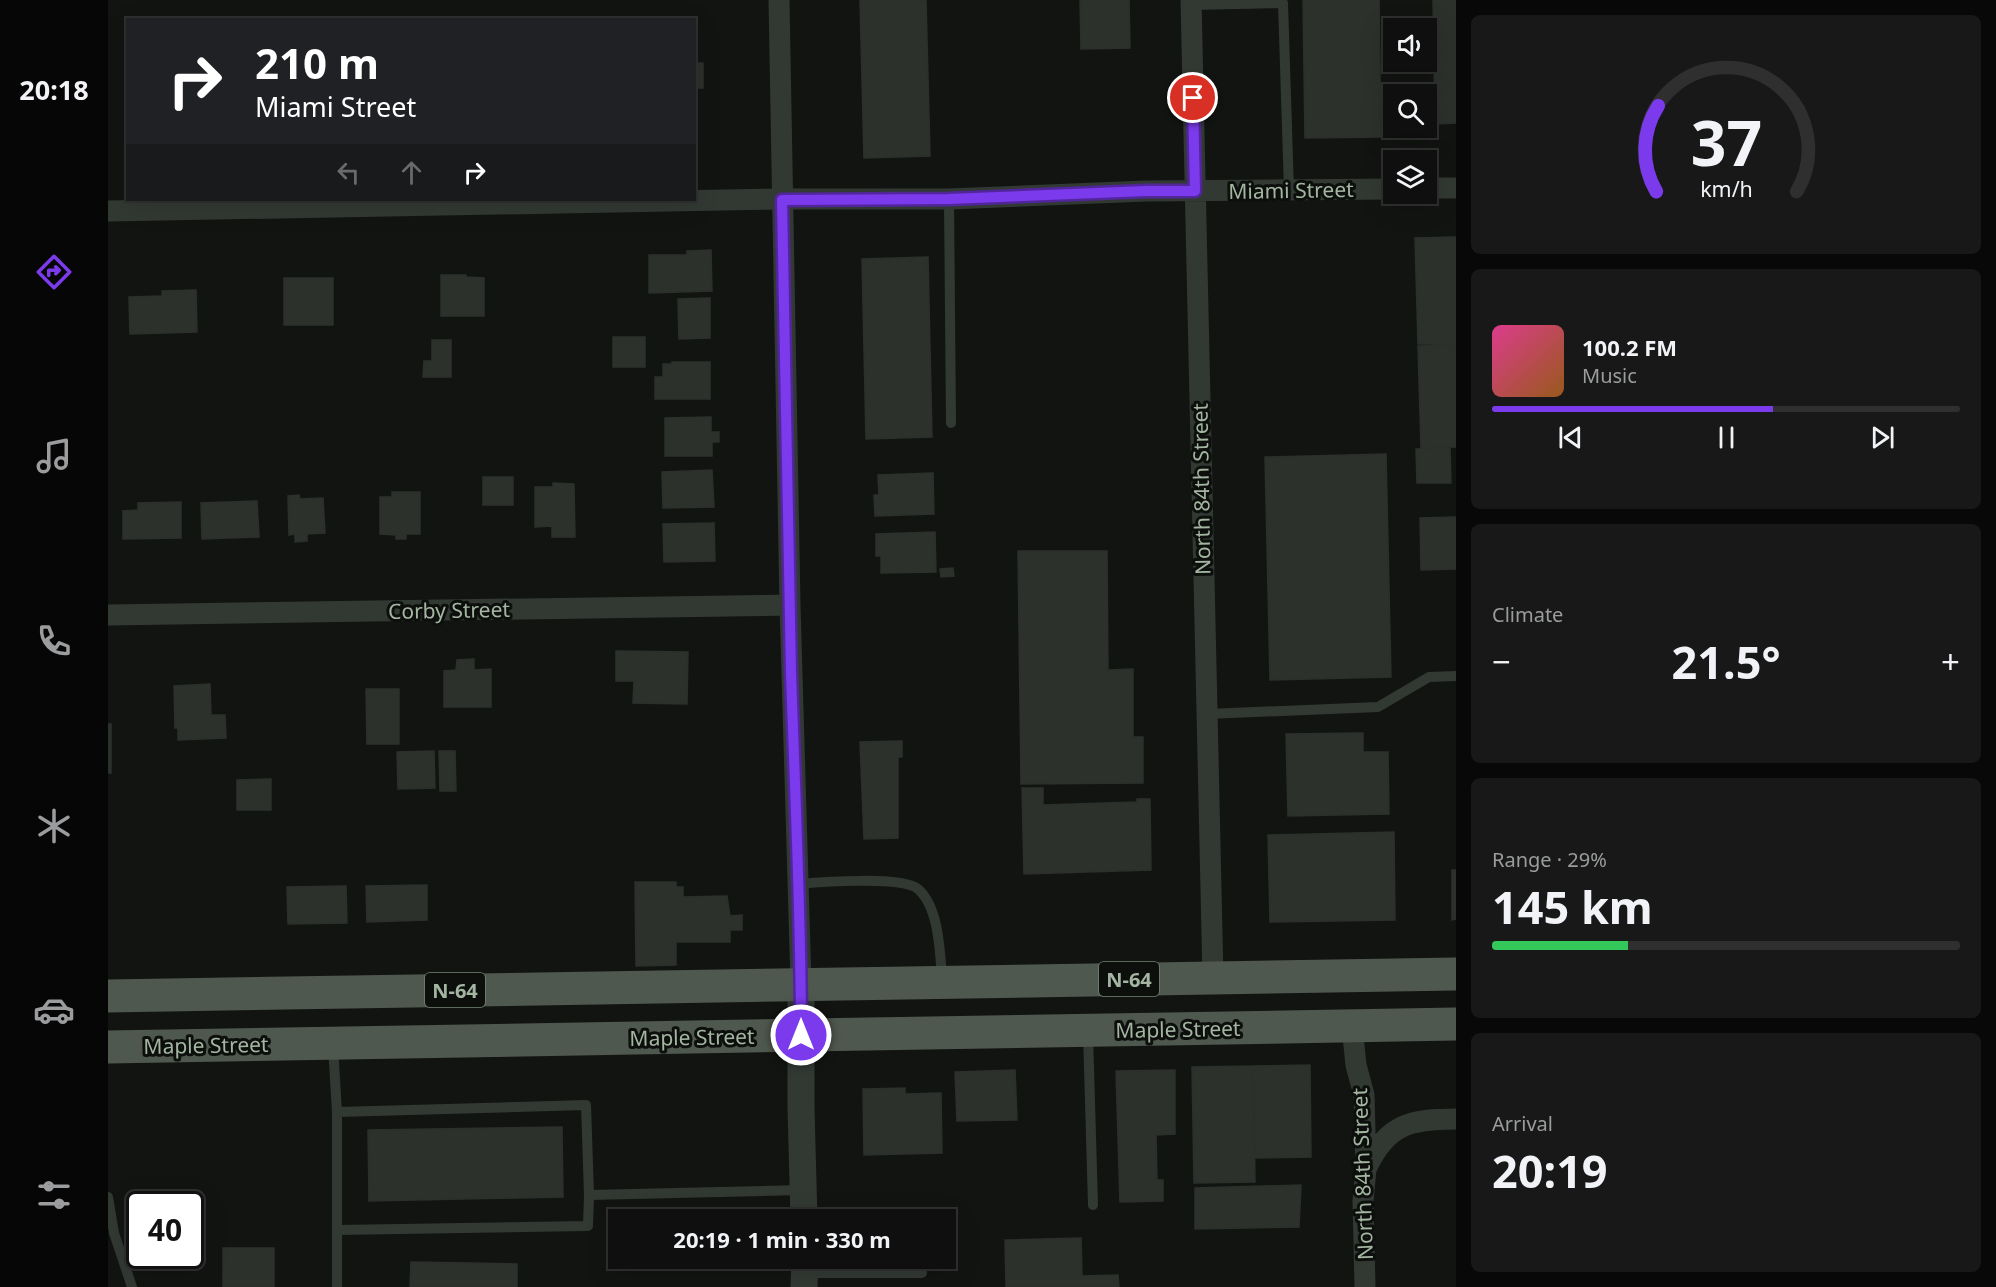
<!DOCTYPE html>
<meta charset="utf-8">
<style>
:root{--surface:#0e0f0e;--page:#171817;--text:#f1f3f6;--muted:#9b9c9e;--line:#2e2f2e;--accent:#7c3aed}
body{margin:0;font-family:"Noto Sans",sans-serif;background:var(--page);color:var(--text);height:100vh;display:flex;flex-direction:column;font-size:22px;white-space:nowrap}
*{box-sizing:border-box;margin:0}
p{font-size:20px;color:var(--muted)}
.icon{flex:none;width:33px;height:33px;fill:none;stroke:currentColor;stroke-width:2;stroke-linecap:round;stroke-linejoin:round}
.map{position:relative;flex:1;overflow:hidden}
.panel{display:flex;flex-direction:column;gap:15px;padding:15px;background:#080808;width:540px}
.panel>*{flex:none}
.top-card{position:absolute;left:18px;top:18px;width:570px;height:183px;border-radius:0px;box-shadow:0 6px 24px #0002,0 0 0 2px var(--line);background:#202124;color:#fff;overflow:hidden}
.fabs{position:absolute;left:1275px;top:18px;display:grid;gap:12px}
.fabs a{display:grid;place-items:center;width:54px;height:54px;border-radius:0px;background:var(--surface);box-shadow:0 6px 24px #0002,0 0 0 2px var(--line);font-size:30px}
.speed{position:absolute;left:18px;top:1191px;display:flex;gap:12px;font-size:30px;font-weight:700;text-align:center}
.speed>*{display:grid;place-content:center;width:78px;height:78px;border-radius:50%;background:var(--surface);box-shadow:0 6px 24px #0002,0 0 0 2px var(--line);line-height:1}
.speed .limit{border:3px solid #111;border-radius:9px;background:#fff;color:#111}
.pin{position:absolute;display:grid;place-items:center;width:51px;height:51px;color:#fff;margin:-26px;border:3px solid #fff;border-radius:50%;box-shadow:0 2px 6px #0007}
.me{position:absolute;width:66px;margin:-33px;rotate:0deg;stroke-linejoin:round;filter:drop-shadow(0 0 4px #0008)}
.turn{display:flex;align-items:center;gap:21px;height:126px;padding:0 30px;font-size:27px}
.turn .icon{width:78px;height:78px;stroke-width:2.5}
.turn b{display:block;font-size:42px;line-height:51px}
.lanes{display:flex;align-items:center;height:57px;padding:0 30px;background:#0003;justify-content:center;gap:30px;direction:ltr}
.lanes .off{opacity:.35}
.big{font-size:45px;font-weight:700;line-height:1.1}
.panel .card{flex:1;display:flex;flex-direction:column;justify-content:center;gap:9px;min-width:0;padding:0 21px;border-radius:9px;background:var(--page)}
.panel .dial{align-items:center;gap:0}
.dial svg{height:156px;overflow:visible;fill:none;stroke:var(--line);stroke-width:7;stroke-linecap:round;text-anchor:middle}
.dial text{fill:var(--text);stroke:none}
.song{display:flex;align-items:center;gap:18px}
.cover{width:72px;height:72px;border-radius:9px;background:linear-gradient(135deg,hsl(330 70% 55%),hsl(30 70% 35%))}
.played{height:6px;border-radius:3px;background:linear-gradient(90deg,var(--accent) 60%,var(--line) 60%)}
.keys{display:flex;justify-content:space-around;direction:ltr}
.heat{display:flex;justify-content:space-between;align-items:center;font-size:33px;direction:ltr}
.charge{height:9px;border-radius:4px;background:linear-gradient(90deg,#34c759 29%,var(--line) 0)}
.trip{position:absolute;left:500px;top:1209px;width:348px;height:60px;border-radius:0px;background:var(--surface);box-shadow:0 6px 24px #0002,0 0 0 2px var(--line);font-weight:700;line-height:60px;text-align:center}
main{display:flex;flex:1;min-height:0}
.menu{display:flex;flex-direction:column;width:108px;justify-content:space-around;align-items:center;background:#060606;color:var(--muted)}
.menu .icon{width:42px;height:42px}
.menu .current{color:var(--accent)}
.menu b{font-size:27px;color:var(--text)}
.map>svg:first-child{display:block}
.building{fill:#2d312c;stroke:#2c302c;stroke-width:1.5}
.lines{fill:none;stroke-linecap:round;stroke-linejoin:round}
.service{stroke:#323933;stroke-width:10}
.minor{stroke:#323933;stroke-width:21}
.tertiary{stroke:#323933;stroke-width:27}
.primary{stroke:#4f584e;stroke-width:33}
.route-casing{stroke:#51269a;stroke-width:15}
.route{stroke:#7c3aed;stroke-width:10}
.labels{text-anchor:middle;dominant-baseline:central;stroke-width:6;stroke-linejoin:round;paint-order:stroke}
.shield{fill:#0d0f0d;stroke:#778475;stroke-width:1.5}
.shield-label{font-size:20px;font-weight:bold;fill:#a4b6a2}
.street-label{font-size:21px;fill:#a4b6a2;stroke:#0d0f0d}
</style>
<main>
<nav class="menu">
<b>20:18</b>
<svg class="icon current" aria-label="directions" viewBox="0 0 24 24"><path d="M12 3l9 9-9 9-9-9zM9 14v-3h6M13 9l2 2-2 2"/></svg>
<svg class="icon" aria-label="music" viewBox="0 0 24 24"><path d="M9 18V5l10-2v13"/><circle cx="6" cy="18" r="3"/><circle cx="16" cy="16" r="3"/></svg>
<svg class="icon" aria-label="phone" viewBox="0 0 24 24"><path d="M5 4h4l2 5-3 2q2 4 5 5l2-3 5 2v4C11 20 4 13 5 4z"/></svg>
<svg class="icon" aria-label="climate" viewBox="0 0 24 24"><path d="M12 3v18M4 7l16 10M4 17L20 7"/></svg>
<svg class="icon" aria-label="car" viewBox="0 0 24 24"><path d="M5 17H2v-5l4-1 3-4h7l3 4 3 1v5h-3M9 17h6M6 11h13"/><circle cx="7" cy="17" r="2"/><circle cx="17" cy="17" r="2"/></svg>
<svg class="icon" aria-label="filters" viewBox="0 0 24 24"><path d="M4 7h16M4 17h16"/><circle cx="9" cy="7" r="2"/><circle cx="15" cy="17" r="2"/></svg>
</nav>
<div class="map">
<svg width="1348" height="1287" viewBox="0 0 1348 1287">
<rect width="100%" height="100%" fill="#121412"/>
<path class="building" d="M 752,0 L 818,0 L 822,156 L 756,158 Z
M 972,0 L 1021,0 L 1022,48 L 973,49 Z
M 1195,0 L 1271,0 L 1273,137 L 1197,138 Z
M 1325,0 L 1348,0 L 1348,123 L 1327,124 Z
M 586,63 L 595,63 L 595,88 L 586,88 Z
M 1348,237 L 1348,344 L 1310,344 L 1307,238 Z
M 603,250 L 604,291 L 541,293 L 541,255 L 579,255 L 579,251 Z
M 820,257 L 824,437 L 758,439 L 754,259 Z
M 333,275 L 358,275 L 358,277 L 376,278 L 376,316 L 333,316 Z
M 176,278 L 225,278 L 225,325 L 176,325 Z
M 88,290 L 89,332 L 22,334 L 21,297 L 54,296 L 54,291 Z
M 602,298 L 602,338 L 571,339 L 570,299 Z
M 505,337 L 537,337 L 537,367 L 505,367 Z
M 324,340 L 343,340 L 343,377 L 315,377 L 316,361 L 324,361 Z
M 1348,345 L 1348,447 L 1313,448 L 1310,346 Z
M 564,362 L 602,362 L 602,399 L 547,399 L 547,377 L 555,377 L 555,364 L 564,364 Z
M 603,417 L 603,432 L 611,432 L 611,442 L 604,442 L 604,456 L 557,456 L 557,418 Z
M 1342,448 L 1343,483 L 1309,483 L 1308,449 Z
M 1278,454 L 1283,677 L 1162,680 L 1157,457 Z
M 604,470 L 606,507 L 555,508 L 554,472 Z
M 825,473 L 826,514 L 767,516 L 766,495 L 771,495 L 770,475 Z
M 375,477 L 405,477 L 405,505 L 375,505 Z
M 445,483 L 466,484 L 467,537 L 444,537 L 444,526 L 427,527 L 427,487 L 445,487 Z
M 284,492 L 312,492 L 312,534 L 298,534 L 298,539 L 288,539 L 288,535 L 272,534 L 272,497 L 284,497 Z
M 191,495 L 192,499 L 215,498 L 217,533 L 199,534 L 199,541 L 187,542 L 187,534 L 181,535 L 180,496 Z
M 149,501 L 151,537 L 94,539 L 93,503 Z
M 73,502 L 73,538 L 15,539 L 15,511 L 30,510 L 30,503 Z
M 1348,517 L 1348,569 L 1313,570 L 1312,518 Z
M 606,523 L 607,561 L 556,562 L 555,524 Z
M 827,532 L 828,572 L 773,573 L 773,556 L 768,556 L 768,534 Z
M 910,551 L 999,551 L 1000,670 L 1025,669 L 1025,737 L 1035,737 L 1035,783 L 913,784 Z
M 845,568 L 846,576 L 833,577 L 832,569 Z
M 508,651 L 580,652 L 579,704 L 525,703 L 526,681 L 508,681 Z
M 366,659 L 366,670 L 383,669 L 383,707 L 336,707 L 336,671 L 348,670 L 349,660 Z
M 102,684 L 103,715 L 117,715 L 118,738 L 70,740 L 70,728 L 67,728 L 66,686 Z
M 258,689 L 291,689 L 291,744 L 259,744 Z
M 0,724 L 3,724 L 3,773 L 0,773 Z
M 1255,733 L 1255,752 L 1280,752 L 1281,814 L 1180,816 L 1178,734 Z
M 794,741 L 794,757 L 790,757 L 790,838 L 756,839 L 752,742 Z
M 326,751 L 327,788 L 290,789 L 289,752 Z
M 331,751 L 347,751 L 348,791 L 332,791 Z
M 163,779 L 163,810 L 129,810 L 129,780 Z
M 914,788 L 935,788 L 935,805 L 1029,802 L 1029,799 L 1042,799 L 1043,870 L 916,874 Z
M 1286,832 L 1287,920 L 1162,922 L 1160,835 Z
M 1344,870 L 1348,870 L 1348,919 L 1344,920 Z
M 527,882 L 568,882 L 568,887 L 575,887 L 575,897 L 619,896 L 622,916 L 634,915 L 634,930 L 622,930 L 622,942 L 568,942 L 568,965 L 528,966 Z
M 319,885 L 319,920 L 259,922 L 258,886 Z
M 238,886 L 239,923 L 180,924 L 179,887 Z
M 1202,1065 L 1203,1157 L 1147,1158 L 1145,1066 Z
M 1145,1066 L 1147,1182 L 1086,1183 L 1084,1067 Z
M 907,1070 L 909,1120 L 849,1121 L 847,1072 Z
M 1067,1070 L 1067,1134 L 1048,1135 L 1049,1180 L 1055,1180 L 1055,1201 L 1012,1202 L 1008,1071 Z
M 797,1088 L 797,1094 L 833,1093 L 834,1153 L 756,1155 L 755,1089 Z
M 454,1127 L 455,1197 L 261,1201 L 260,1130 Z
M 1193,1185 L 1191,1227 L 1087,1229 L 1087,1188 Z
M 973,1238 L 974,1276 L 1010,1275 L 1011,1287 L 898,1287 L 897,1240 Z
M 115,1248 L 166,1248 L 166,1287 L 115,1287 Z
M 303,1262 L 409,1264 L 409,1287 L 302,1287 Z"/>
<g class="lines">
<path class="service" d="M 1083,5 L 1175,3 L 1181,190
M 841,199 L 843,423
M 1099,714 L 1270,707 L 1321,677 L 1348,676
M 690,884 C 713,882 795,876 810,889 C 831,907 832,952 834,978
M 980,1033 L 985,1205
M 225,1046 L 229,1112 L 229,1230 L 480,1226 L 481,1195 L 695,1190
M 229,1112 L 478,1105 L 481,1195
M 0,1197 L 6,1233 L 24,1287
M 229,1230 L 229,1287
M 697,1273 L 814,1273"/>
<path class="minor" d="M 671,0 L 682,605 L 693,984
M 1083,0 L 1105,978
M 1318,188 L 1348,188
M 0,211 L 674,199 L 841,199 L 1038,191 L 1286,189
M 0,615 L 682,605
M 1244,1026 L 1248,1065 L 1256,1095 L 1258,1169 L 1255,1201 L 1257,1287
M 1259,1167 C 1279,1124 1303,1119 1348,1119"/>
<path class="tertiary" d="M 693,984 L 693,1108 L 696,1220
M 696,1287 L 697,1258"/>
<path class="primary" d="M 0,996 L 1348,974
M 0,1047 L 1348,1024"/>
</g>
<g class="lines">
<g class="route-casing">
<path id="route" d="M 693,1035 C 693,914 687,793 683,672 C 679,514 677,357 674,200 L 841,199 L 1038,191 L 1087,191 L 1085,98"/>
</g>
<use href="#route" class="route"/>
</g>
<g class="labels">
<g class="shield">
<rect x="991" y="962" width="60" height="34" rx="4.5"/>
<rect x="317" y="973" width="60" height="34" rx="4.5"/>
</g>
<g class="shield-label">
<text x="1021" y="979">N-64</text>
<text x="347" y="990">N-64</text>
</g>
<g class="street-label">
<text transform="translate(1183 190) rotate(-1)">Miami Street</text>
<text transform="translate(1093 489) rotate(-91)">North 84th Street</text>
<text transform="translate(341 610) rotate(-1)">Corby Street</text>
<text transform="translate(1070 1029) rotate(-1)">Maple Street</text>
<text transform="translate(584 1037) rotate(-1)">Maple Street</text>
<text transform="translate(98 1045) rotate(-1)">Maple Street</text>
<text transform="translate(1254 1174) rotate(-92)">North 84th Street</text>
</g>
</g>
</svg>
<div class="fabs">
<a><svg class="icon" aria-label="sound" viewBox="0 0 24 24"><path d="M4 9h4l5-4v14l-5-4H4zM17 9q2 3 0 6"/></svg></a>
<a><svg class="icon" aria-label="search" viewBox="0 0 24 24"><circle cx="10" cy="10" r="6"/><path d="M15 15l6 6"/></svg></a>
<a><svg class="icon" aria-label="layers" viewBox="0 0 24 24"><path d="M12 4l9 5-9 5-9-5zM3 14l9 5 9-5"/></svg></a>
</div>
<div class="speed"><div class="limit">40</div></div>
<div class="pin" style="left:1085px;top:98px;background:#d93025"><svg class="icon" aria-label="arrive" viewBox="0 0 24 24"><path d="M6 21V4h12l-3 4 3 4H6"/></svg></div>
<svg class="me" style="left:693px;top:1035px" viewBox="-20 -20 40 40"><circle r="17" fill="#7c3aed" stroke="#fff" stroke-width="3"/><path d="M0-11L8 9 0 5-8 9z" fill="#fff"/></svg>
<div class="trip">20:19 · 1 min · 330 m</div>
<div class="top-card">
<div class="turn"><svg class="icon" aria-label="right" viewBox="0 0 24 24"><path d="M7 20v-9h11M14 6l5 5-5 5"/></svg><div><b>210 m</b>Miami Street</div></div>
<div class="lanes"><svg class="icon off" aria-label="left" viewBox="0 0 24 24"><path d="M17 20v-9H6M10 6l-5 5 5 5"/></svg><svg class="icon off" aria-label="ahead" viewBox="0 0 24 24"><path d="M12 20V5M6 11l6-6 6 6"/></svg><svg class="icon" aria-label="right" viewBox="0 0 24 24"><path d="M7 20v-9h11M14 6l5 5-5 5"/></svg></div>
</div>
</div>
<section class="panel">
<div class="card dial"><svg viewBox="0 0 100 80">
<path d="M14 69A42 42 0 1 1 86 69"/>
<path d="M14 69A42 42 0 0 1 15 25" stroke="#7c3aed"/>
<text x="50" y="56" font-size="32" font-weight="700">37</text>
<text x="50" y="72" font-size="11">km/h</text>
</svg></div>
<div class="card">
<div class="song"><i class="cover"></i><div><b>100.2 FM</b><p>Music</p></div></div>
<div class="played"></div>
<div class="keys"><svg class="icon" aria-label="previous" viewBox="0 0 24 24"><path d="M18 5L8 12l10 7zM5 5v14"/></svg><svg class="icon" aria-label="pause" viewBox="0 0 24 24"><path d="M8 5v14M16 5v14"/></svg><svg class="icon" aria-label="next" viewBox="0 0 24 24"><path d="M6 5l10 7-10 7zM19 5v14"/></svg></div>
</div>
<div class="card"><p>Climate</p>
<div class="heat"><a>−</a><b class="big">21.5°</b><a>+</a></div>
</div>
<div class="card"><p>Range · 29%</p><b class="big">145 km</b><div class="charge"></div></div>
<div class="card"><p>Arrival</p><b class="big">20:19</b></div>
</section>
</main>
